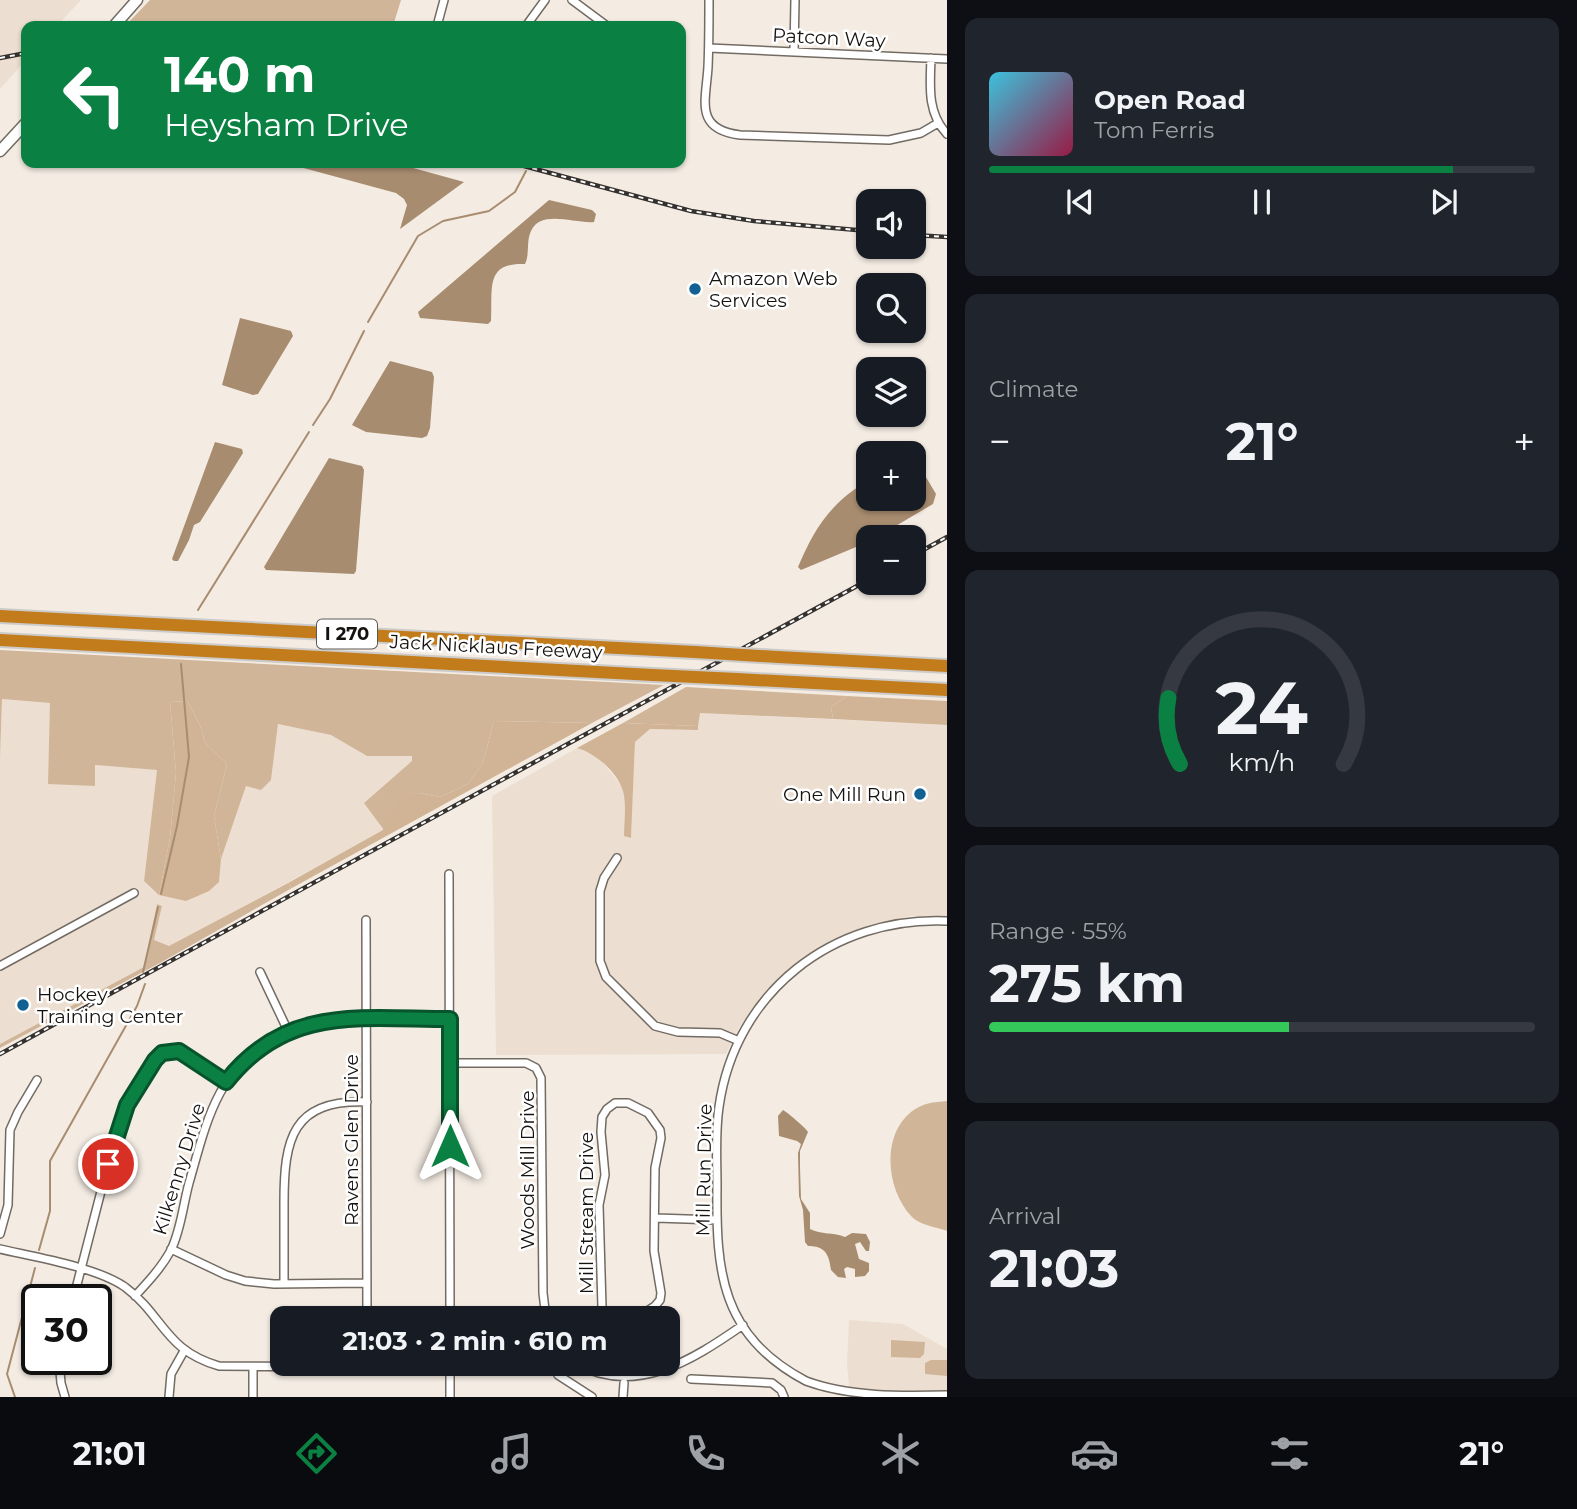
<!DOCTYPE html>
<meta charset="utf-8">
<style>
:root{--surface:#171b24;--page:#20242c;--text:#f1f3f6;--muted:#9ea1a6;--line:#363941;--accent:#0b8043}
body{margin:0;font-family:Montserrat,sans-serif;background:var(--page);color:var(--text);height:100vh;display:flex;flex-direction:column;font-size:26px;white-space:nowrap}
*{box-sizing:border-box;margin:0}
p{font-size:23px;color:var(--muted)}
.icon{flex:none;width:38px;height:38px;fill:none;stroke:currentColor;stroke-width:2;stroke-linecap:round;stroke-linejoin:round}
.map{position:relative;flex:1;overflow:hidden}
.drawer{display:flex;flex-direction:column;gap:18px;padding:18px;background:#0d0f14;width:630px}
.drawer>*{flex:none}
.hud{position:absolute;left:21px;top:21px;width:665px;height:147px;border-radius:14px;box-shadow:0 2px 5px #0004;background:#0b8043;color:#fff;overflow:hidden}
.controls{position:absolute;left:856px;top:189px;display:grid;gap:14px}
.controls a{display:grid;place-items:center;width:70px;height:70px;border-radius:14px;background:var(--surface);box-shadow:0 2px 5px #0004;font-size:35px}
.speed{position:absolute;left:21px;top:1284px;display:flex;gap:14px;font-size:35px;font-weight:700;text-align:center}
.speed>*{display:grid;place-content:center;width:91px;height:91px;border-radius:50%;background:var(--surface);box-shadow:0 2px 5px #0004;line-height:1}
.speed .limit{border:4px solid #111;border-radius:10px;background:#fff;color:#111}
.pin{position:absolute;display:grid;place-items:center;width:60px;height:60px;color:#fff;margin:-30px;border:4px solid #fff;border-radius:50%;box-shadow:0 2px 7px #0007}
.me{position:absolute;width:77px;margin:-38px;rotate:0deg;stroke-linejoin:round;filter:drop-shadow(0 0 5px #0008)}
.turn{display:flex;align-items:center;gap:24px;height:147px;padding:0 28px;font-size:32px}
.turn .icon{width:91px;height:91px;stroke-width:2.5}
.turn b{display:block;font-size:49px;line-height:60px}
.big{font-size:52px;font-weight:700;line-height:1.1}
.drawer .tile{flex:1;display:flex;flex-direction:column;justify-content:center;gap:10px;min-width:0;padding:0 24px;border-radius:14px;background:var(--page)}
.drawer .dial{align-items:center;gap:0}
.dial svg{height:182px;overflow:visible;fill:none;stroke:var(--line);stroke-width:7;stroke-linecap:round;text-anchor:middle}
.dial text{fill:var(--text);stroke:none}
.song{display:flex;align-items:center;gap:21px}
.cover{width:84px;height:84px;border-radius:10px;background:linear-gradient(135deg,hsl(190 70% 55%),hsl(340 70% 35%))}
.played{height:7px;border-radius:4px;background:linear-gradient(90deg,var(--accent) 85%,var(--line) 85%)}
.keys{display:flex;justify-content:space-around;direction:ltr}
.heat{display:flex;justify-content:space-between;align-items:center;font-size:38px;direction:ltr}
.charge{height:10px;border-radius:5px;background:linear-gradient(90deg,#34c759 55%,var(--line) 0)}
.trip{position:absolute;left:270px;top:1306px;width:410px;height:70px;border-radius:14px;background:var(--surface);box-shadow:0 2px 5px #0004;font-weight:700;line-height:70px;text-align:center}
.tab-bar{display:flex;height:112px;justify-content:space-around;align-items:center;background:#090b0e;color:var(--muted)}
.tab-bar .icon{width:49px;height:49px}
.tab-bar .active{color:var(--accent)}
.tab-bar b{font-size:32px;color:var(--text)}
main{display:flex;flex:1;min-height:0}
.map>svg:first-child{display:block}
.built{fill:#ecded0}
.green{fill:#d1b599}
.forest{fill:#d1b495}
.water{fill:#a88c6f}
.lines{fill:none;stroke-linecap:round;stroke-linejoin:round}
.stream{stroke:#a88c6f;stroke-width:2}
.street-casing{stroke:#726b63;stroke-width:10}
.secondary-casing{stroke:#726b63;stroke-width:13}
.highway-casing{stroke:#cccbca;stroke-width:16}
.street{stroke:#fff;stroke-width:7}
.secondary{stroke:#fff;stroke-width:10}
.highway{stroke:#c27c1b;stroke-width:12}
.rail-casing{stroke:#35312e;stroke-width:4.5}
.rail{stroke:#fff;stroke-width:2;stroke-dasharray:5;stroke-linecap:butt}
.highway-bridge-casing{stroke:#cccbca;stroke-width:16;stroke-linecap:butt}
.highway-bridge{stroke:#c27c1b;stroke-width:12}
.route-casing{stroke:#07532c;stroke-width:18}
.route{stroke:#0b8043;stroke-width:12}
.poi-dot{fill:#126193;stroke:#fff;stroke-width:2.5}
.labels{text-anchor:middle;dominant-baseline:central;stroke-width:5;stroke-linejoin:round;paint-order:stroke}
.shield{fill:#fff;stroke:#5b5957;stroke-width:2}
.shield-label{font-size:18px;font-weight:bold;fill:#15120f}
.street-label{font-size:19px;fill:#15120f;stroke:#fff}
.poi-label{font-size:19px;fill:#15120f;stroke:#fff;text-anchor:start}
</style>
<main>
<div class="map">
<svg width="947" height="1397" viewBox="0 0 947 1397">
<rect width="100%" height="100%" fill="#f4ece3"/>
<path class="built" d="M 0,0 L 81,0 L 57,26 L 26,26 L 26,60 L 0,89 Z
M 2,699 L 50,703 L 95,786 L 95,765 L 157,770 L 144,881 L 151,887 L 219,882 L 221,859 L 246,786 L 271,780 L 278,724 L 331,735 L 367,756 L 412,756 L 412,761 L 365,802 L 384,830 L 169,947 L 154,940 L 162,906 L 157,904 L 144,967 L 0,1044 L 0,758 Z
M 699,713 L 947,725 L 947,917 L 910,916 L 885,922 L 843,935 L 825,944 L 802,959 L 768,989 L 740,1026 L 726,1054 L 496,1055 L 492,796 L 577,748 L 598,757 L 621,785 L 625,797 L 624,835 L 631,837 L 635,742 L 650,729 L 697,730 Z
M 849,1320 L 903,1324 L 947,1349 L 947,1397 L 850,1397 L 847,1364 Z"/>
<path class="green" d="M 150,0 L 401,0 L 393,26 L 125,26 Z
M 0,650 L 664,685 L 592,723 L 494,721 L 483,763 L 468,784 L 440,797 L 419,793 L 384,830 L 364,803 L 412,761 L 412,756 L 367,756 L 331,735 L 278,724 L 271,780 L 261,790 L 246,786 L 221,859 L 214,816 L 227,764 L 204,742 C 203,726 195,718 188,702 L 170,701 L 176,773 L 170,838 L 159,895 L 144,881 L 157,770 L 95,765 L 95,786 L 48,784 L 50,703 L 2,699 L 0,758 Z
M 686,687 L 847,696 L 831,707 L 833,719 L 700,713 L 698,726 L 623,723 Z
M 288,883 L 292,888 L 160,963 L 0,1048 L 0,1044 L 144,967 L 157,904 L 162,906 L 154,940 L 169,946 Z
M 947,1101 L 947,1231 C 936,1227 920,1225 912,1217 C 886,1190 881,1136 911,1112 C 922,1103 934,1102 947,1101 Z
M 891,1340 L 925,1342 L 924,1354 L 920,1358 L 891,1357 Z
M 931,1360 L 947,1360 L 947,1376 L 925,1374 L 925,1363 Z"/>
<path class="forest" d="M 847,696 L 947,701 L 947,725 L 833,719 L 831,707 Z
M 170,701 L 188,702 C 195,718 203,726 204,742 L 227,764 L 214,816 L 221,859 L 219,882 L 209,891 L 186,901 L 159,895 L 170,838 L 176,773 Z
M 494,721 L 592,723 L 292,888 L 288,883 L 383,830 L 385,819 L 405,797 L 419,793 L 440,797 L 468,784 L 483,763 Z
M 623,723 L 698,726 L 698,730 L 650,729 L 635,742 L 631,838 L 624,836 C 624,823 626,808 624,795 C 620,774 597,754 577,748 Z"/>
<path class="water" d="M 285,163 L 395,163 L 464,182 L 400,229 L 407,205 L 404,199 L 396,193 Z
M 549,200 L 592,210 L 596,214 L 594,222 C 575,224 541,209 531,231 C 526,241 530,254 525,264 C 484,262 493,290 491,321 L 488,324 L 420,318 L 418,312 Z
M 240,318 L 291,331 L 293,336 L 258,394 L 253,395 L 222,385 Z
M 390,361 L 432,372 L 434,377 L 430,428 L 427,436 L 422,438 L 366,432 L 352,425 Z
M 215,442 L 242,449 L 243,453 L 200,522 L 194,525 L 189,540 L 178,561 L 174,561 L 172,559 Z
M 329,458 L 362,466 L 364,470 L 356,571 L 354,574 L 266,570 L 264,567 Z
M 914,468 L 923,472 L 936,494 L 933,504 L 877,537 L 868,537 L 868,542 L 801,570 L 798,567 C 814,529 831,502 868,481 L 868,499 L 914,499 Z
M 783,1110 C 787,1112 807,1129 808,1132 L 800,1151 L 800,1167 L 801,1199 L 810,1213 L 810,1229 C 821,1235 834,1232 845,1237 L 852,1233 L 866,1234 L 870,1242 L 869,1251 L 866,1251 L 860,1242 L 855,1244 L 859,1259 L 869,1263 L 869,1271 L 865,1276 L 855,1277 L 855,1269 L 847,1267 L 844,1269 L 846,1278 L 838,1277 L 831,1270 C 829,1254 825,1246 808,1246 L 805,1242 L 803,1210 L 799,1196 L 798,1153 L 801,1144 L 797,1141 L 779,1136 L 778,1116 Z"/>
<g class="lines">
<path class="stream" d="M 368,322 L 418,236 L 443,221 L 489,211 L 515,192 L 526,171
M 313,425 L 330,399 L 364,331
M 198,610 L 309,432
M 161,894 L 177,826 L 189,757 L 181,664
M 143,972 L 158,907
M 39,1250 L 50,1211 L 50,1161 L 137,1006 L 145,984
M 15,1397 L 7,1374 L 35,1268"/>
<g class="street-casing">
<path id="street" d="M 572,0 L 607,26
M 709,0 C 709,22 709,45 708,67 C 706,101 694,129 740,135 L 889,140 L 921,133 L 938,123
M 437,26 L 444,0
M 526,26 L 545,0
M 709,48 L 947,59
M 794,52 L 795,0
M 931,58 C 930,86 927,113 947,134
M 617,858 L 604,878 L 600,891 L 600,961 L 606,977 L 655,1026 L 678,1032 L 720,1033 L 739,1041
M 449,874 L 450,1318
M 366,920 L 367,1318
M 947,921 C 833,916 735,992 719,1107 C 715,1133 717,1160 717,1187 C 716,1272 721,1336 806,1381 C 849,1397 901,1396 947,1395
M 0,966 L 134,893
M 260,972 L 288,1031
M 450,1063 L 526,1063 L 536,1068 L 541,1078 L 543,1293 L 546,1318
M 656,1218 L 717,1220
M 0,1234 L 8,1205 L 10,1130 L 18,1112 L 37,1080
M 0,1249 C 35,1257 96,1267 125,1287 C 164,1316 164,1350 219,1366 L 490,1367
M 171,1249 L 226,1275 L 245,1281 L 274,1284 L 367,1283
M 284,1283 C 284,1256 284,1230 284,1203 C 284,1139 292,1099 367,1102
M 135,1296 C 148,1282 162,1267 171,1250 C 181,1230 183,1205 189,1183 C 198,1152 205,1121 220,1093 C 266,1006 368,1019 450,1019
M 73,1300 L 115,1137 L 127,1105 L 155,1060 L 162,1053 L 171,1050 L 179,1050 L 227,1082
M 611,1318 L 605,1313 L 602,1307 L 599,1205 L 605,1175 L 601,1132 L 602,1117 L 607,1109 L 615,1103 L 628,1103 L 648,1113 L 660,1130 L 661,1138 L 655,1168 L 654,1251 L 661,1293 L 660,1300 L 655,1306 L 637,1318
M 59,1360 L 61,1383 L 65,1397
M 574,1363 C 635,1397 691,1361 743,1325
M 253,1368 L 253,1397
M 558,1375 L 592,1397
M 691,1379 L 772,1383 L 781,1390 L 784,1397
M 169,1397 L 171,1374 L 184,1351
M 450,1397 L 450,1363
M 623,1397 L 624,1383"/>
</g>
<g class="secondary-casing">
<path id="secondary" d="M 114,26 L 137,0
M 0,151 L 26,123"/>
</g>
<g class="highway-casing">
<path id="highway" d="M 0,616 L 695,652
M 0,640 L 653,675
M 778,657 L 947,666
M 737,679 L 947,690"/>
</g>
<use href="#street" class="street"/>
<use href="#secondary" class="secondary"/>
<use href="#highway" class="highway"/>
<g class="rail-casing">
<path id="rail" d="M 0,58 L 26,53
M 513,163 L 691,211 L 754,221 L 868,231
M 914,235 L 947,237
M 914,555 L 947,537
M 0,1054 L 868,580"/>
</g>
<use href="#rail" class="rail"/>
<g class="highway-bridge-casing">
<path id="highway-bridge" d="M 695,652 L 778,657
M 653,675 L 737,679"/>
</g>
<use href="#highway-bridge" class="highway-bridge"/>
</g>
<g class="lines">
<g class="route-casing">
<path id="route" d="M 108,1164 L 127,1105 L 155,1060 L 162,1053 L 179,1051 L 226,1082 C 287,1004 363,1019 450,1019 L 450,1146"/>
</g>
<use href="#route" class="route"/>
</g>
<g class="poi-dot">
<circle cx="695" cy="289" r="7"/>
<circle cx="920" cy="794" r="7"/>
<circle cx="23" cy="1005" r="7"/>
</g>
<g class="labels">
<rect class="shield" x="317" y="619.5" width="60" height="29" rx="5"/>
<g class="shield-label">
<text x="347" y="634">I 270</text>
</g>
<g class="street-label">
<text transform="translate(829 38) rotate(3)">Patcon Way</text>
<text transform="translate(496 647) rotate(3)">Jack Nicklaus Freeway</text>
<text transform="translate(351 1140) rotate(-90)">Ravens Glen Drive</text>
<text transform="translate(179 1169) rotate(-73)">Kilkenny Drive</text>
<text transform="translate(527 1170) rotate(-90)">Woods Mill Drive</text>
<text transform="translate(704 1170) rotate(-89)">Mill Run Drive</text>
<text transform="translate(586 1213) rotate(-90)">Mill Stream Drive</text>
</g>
<g class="poi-label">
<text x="709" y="278">Amazon Web<tspan x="709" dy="22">Services</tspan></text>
<text x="906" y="794" text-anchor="end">One Mill Run</text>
<text x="37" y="994">Hockey<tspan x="37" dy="22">Training Center</tspan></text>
</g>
</g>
</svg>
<div class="controls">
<a><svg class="icon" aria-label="sound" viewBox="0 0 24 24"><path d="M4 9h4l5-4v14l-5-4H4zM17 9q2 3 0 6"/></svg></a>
<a><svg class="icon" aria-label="search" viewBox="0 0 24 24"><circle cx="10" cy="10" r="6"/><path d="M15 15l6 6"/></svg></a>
<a><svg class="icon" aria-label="layers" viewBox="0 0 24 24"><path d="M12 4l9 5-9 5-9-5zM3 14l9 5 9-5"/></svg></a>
<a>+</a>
<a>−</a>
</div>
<div class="speed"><div class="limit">30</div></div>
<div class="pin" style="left:108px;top:1164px;background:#d93025"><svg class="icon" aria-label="arrive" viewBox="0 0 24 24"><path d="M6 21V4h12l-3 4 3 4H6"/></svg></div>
<svg class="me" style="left:450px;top:1146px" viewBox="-20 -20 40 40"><path d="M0-17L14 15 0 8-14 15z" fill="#0b8043" stroke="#fff" stroke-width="4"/></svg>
<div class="trip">21:03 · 2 min · 610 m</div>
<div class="hud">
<div class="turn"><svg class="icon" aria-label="left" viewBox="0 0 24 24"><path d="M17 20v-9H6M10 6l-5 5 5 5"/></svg><div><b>140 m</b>Heysham Drive</div></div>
</div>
</div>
<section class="drawer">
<div class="tile">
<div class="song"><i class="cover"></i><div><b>Open Road</b><p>Tom Ferris</p></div></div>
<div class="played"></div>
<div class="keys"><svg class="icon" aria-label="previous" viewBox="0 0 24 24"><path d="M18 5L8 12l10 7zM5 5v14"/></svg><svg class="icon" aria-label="pause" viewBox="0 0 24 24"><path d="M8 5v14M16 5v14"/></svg><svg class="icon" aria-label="next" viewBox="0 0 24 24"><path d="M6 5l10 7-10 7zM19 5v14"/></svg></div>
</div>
<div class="tile"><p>Climate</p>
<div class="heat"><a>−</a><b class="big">21°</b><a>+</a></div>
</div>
<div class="tile dial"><svg viewBox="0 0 100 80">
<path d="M14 69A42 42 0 1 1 86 69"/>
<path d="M14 69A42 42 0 0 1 9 40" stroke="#0b8043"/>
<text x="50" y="56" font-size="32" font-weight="700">24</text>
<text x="50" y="72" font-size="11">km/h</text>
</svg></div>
<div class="tile"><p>Range · 55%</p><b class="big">275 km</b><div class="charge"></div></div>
<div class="tile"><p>Arrival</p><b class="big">21:03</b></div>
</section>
</main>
<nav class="tab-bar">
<b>21:01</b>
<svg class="icon active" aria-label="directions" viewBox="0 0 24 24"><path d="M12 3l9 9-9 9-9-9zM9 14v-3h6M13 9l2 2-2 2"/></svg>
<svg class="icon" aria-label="music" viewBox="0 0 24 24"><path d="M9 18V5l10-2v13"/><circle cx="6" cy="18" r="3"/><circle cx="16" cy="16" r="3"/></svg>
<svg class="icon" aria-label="phone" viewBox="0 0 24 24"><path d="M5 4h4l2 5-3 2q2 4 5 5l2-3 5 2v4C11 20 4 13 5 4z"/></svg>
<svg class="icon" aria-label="climate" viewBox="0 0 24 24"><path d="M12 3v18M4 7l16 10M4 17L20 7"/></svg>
<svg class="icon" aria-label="car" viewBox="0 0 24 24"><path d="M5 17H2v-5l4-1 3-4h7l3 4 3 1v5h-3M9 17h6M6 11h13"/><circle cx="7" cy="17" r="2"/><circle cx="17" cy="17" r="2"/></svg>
<svg class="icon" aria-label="filters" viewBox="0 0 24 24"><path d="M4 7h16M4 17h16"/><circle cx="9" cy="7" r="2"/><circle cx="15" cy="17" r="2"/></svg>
<b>21°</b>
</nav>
